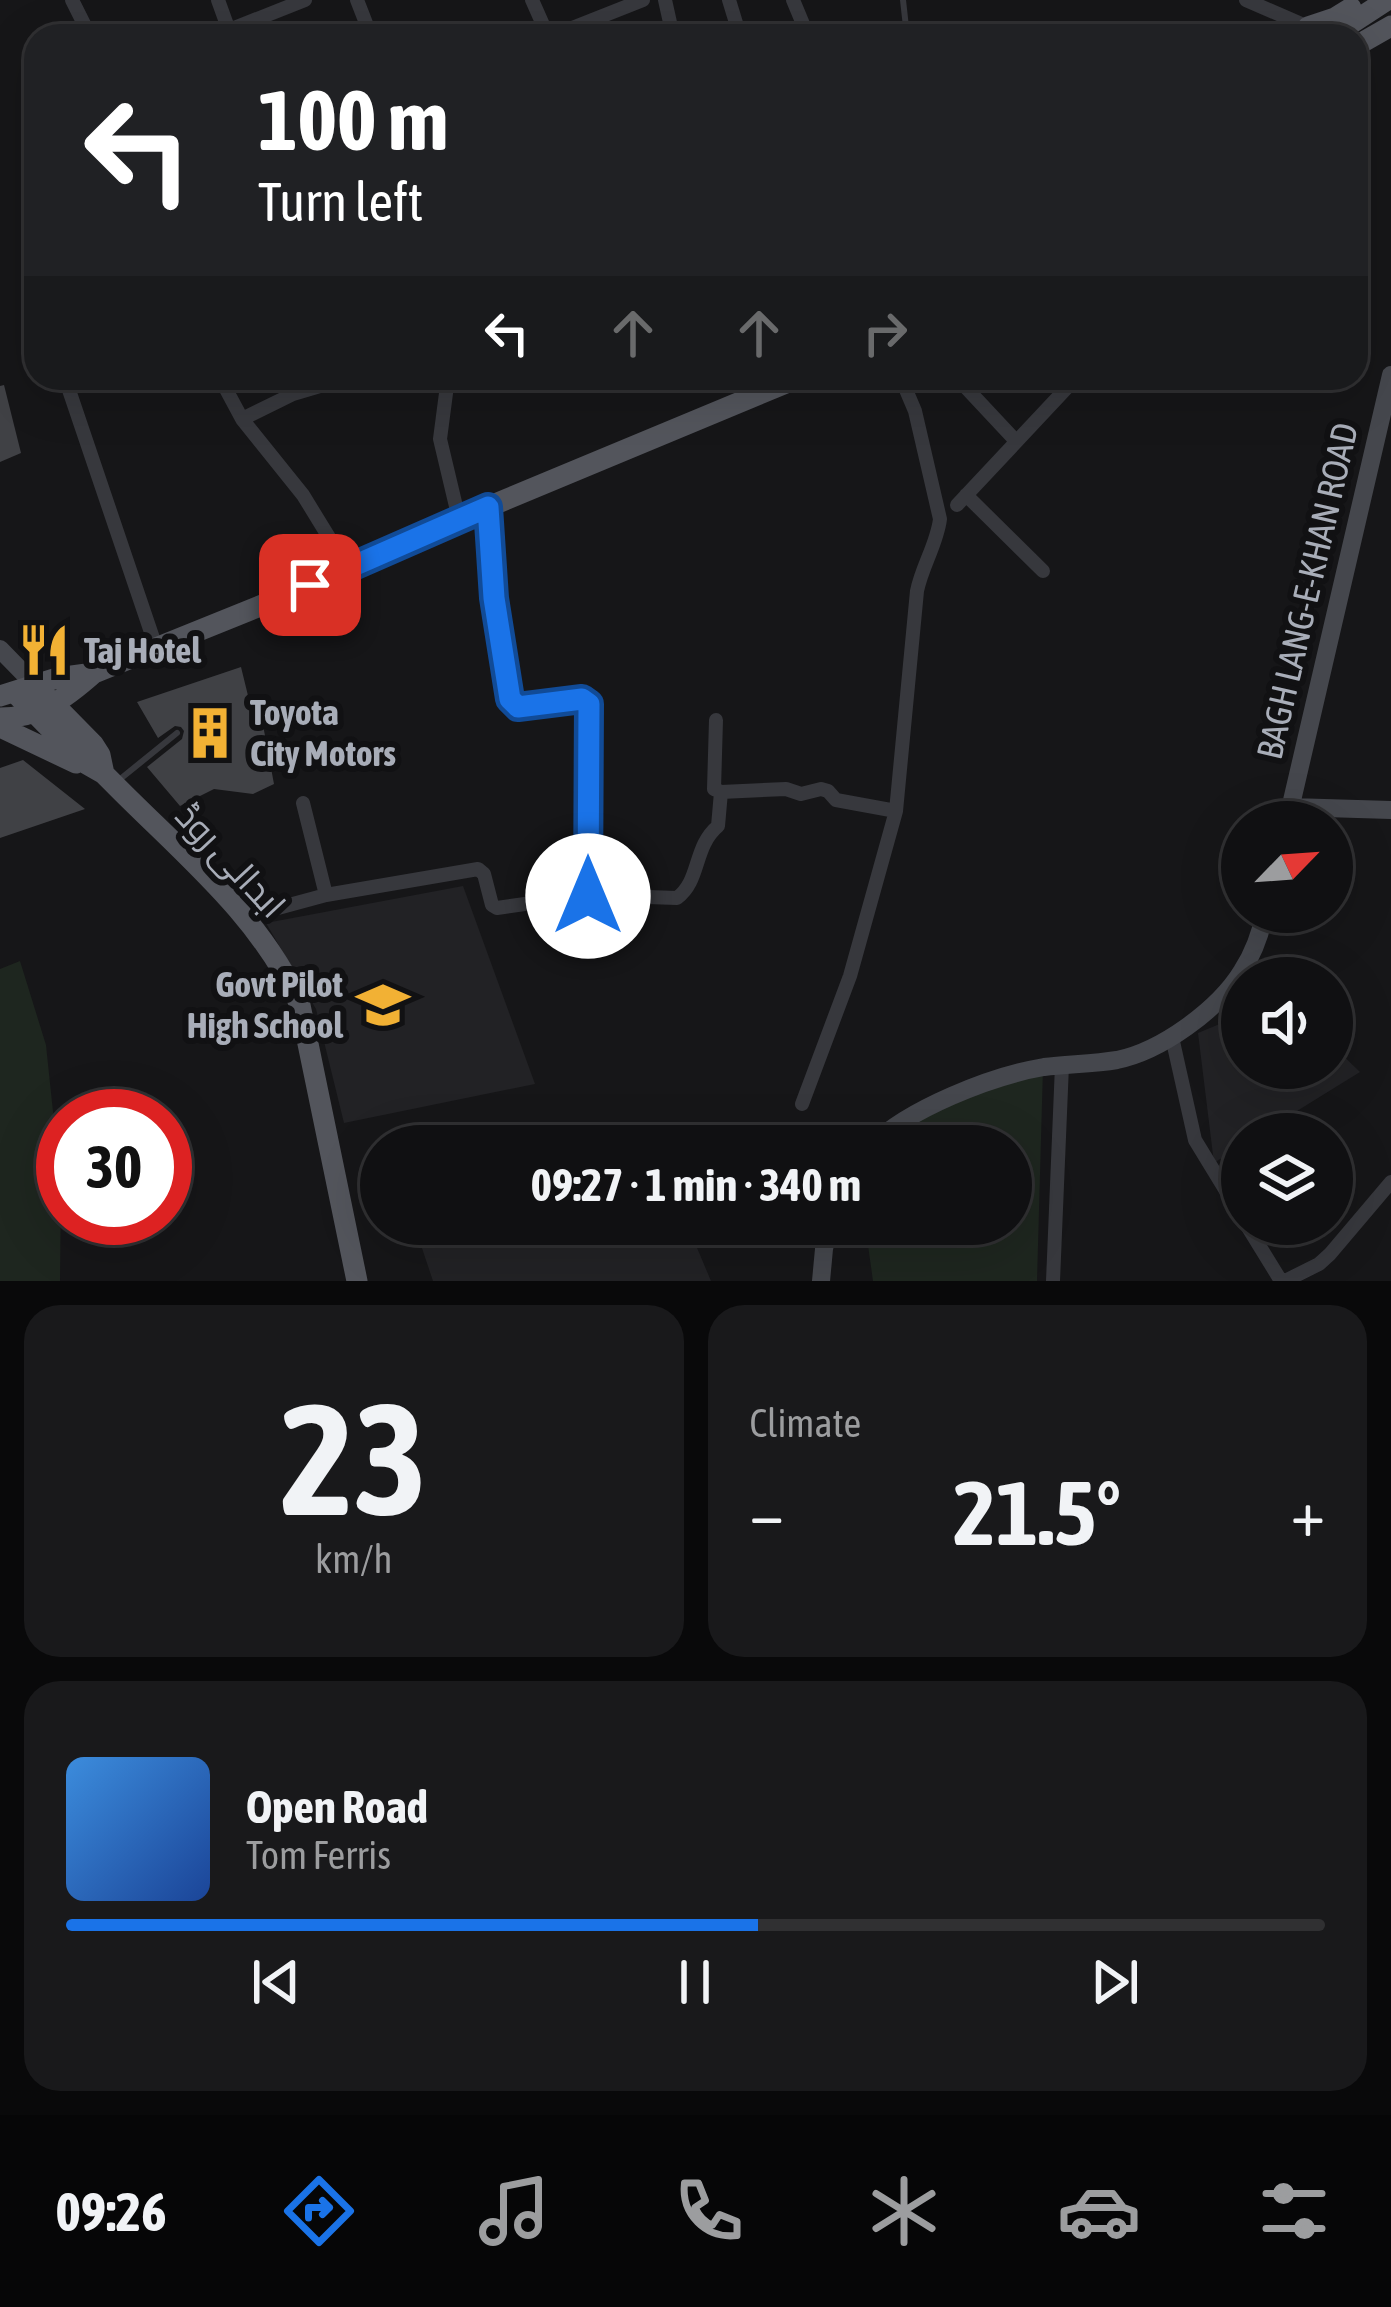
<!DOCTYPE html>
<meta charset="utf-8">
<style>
:root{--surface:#101012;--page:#19191b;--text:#f1f3f6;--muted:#9c9d9f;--line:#303032;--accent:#1a73e8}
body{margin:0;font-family:"Asap Condensed",Cairo,sans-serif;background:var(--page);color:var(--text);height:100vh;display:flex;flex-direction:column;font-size:45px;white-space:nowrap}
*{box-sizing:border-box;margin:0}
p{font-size:39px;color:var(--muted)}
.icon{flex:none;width:66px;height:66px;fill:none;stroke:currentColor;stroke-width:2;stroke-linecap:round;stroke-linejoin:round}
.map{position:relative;height:1281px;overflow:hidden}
.drawer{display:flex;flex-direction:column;gap:24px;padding:24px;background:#09090a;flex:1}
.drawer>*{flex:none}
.guide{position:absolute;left:24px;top:24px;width:1344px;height:366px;border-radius:36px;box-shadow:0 12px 48px #0002,0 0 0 3px var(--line);background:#202124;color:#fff;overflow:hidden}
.needle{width:78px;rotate:65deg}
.fabs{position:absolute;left:1221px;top:801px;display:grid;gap:24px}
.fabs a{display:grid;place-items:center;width:132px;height:132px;border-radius:50%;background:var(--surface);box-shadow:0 12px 48px #0002,0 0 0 3px var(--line);font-size:60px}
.speed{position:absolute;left:36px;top:1089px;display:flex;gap:24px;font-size:60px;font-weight:700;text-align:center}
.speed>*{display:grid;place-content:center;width:156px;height:156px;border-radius:50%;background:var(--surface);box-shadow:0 12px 48px #0002,0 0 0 3px var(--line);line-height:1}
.speed .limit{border:18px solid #d22;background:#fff;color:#111}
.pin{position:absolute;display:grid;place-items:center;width:102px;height:102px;color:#fff;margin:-51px;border-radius:24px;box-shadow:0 6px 18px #0006}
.me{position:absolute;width:132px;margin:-66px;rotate:0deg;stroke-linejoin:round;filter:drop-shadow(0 0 9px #0008)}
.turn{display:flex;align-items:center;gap:42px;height:252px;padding:0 36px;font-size:54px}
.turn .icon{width:156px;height:156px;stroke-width:2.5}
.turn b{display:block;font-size:84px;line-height:102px}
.lanes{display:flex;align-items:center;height:114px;padding:0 36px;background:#0003;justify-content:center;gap:60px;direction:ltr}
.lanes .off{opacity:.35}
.big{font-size:90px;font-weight:700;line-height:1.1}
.drawer .tile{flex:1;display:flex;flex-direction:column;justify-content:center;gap:18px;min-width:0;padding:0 42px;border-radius:36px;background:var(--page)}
.drawer .dial{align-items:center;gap:0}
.dial b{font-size:156px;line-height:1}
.song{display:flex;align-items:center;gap:36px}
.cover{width:144px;height:144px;border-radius:18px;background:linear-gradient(135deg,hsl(210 70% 55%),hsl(220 70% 35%))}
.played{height:12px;border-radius:6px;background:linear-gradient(90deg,var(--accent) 55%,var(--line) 55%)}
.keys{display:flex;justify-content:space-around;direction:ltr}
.heat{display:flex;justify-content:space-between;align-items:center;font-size:66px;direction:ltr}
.drawer .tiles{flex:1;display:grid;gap:24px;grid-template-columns:1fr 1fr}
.tile:last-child{grid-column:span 2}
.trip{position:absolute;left:360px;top:1125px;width:672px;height:120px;border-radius:60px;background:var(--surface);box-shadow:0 12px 48px #0002,0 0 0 3px var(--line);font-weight:700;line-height:120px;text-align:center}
.menu{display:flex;height:192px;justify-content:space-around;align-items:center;background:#060607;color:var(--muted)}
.menu .icon{width:84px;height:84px}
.menu .current{color:var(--accent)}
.menu b{font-size:54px;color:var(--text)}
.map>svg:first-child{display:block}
.built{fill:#222225}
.green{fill:#1e261f}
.building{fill:#404145}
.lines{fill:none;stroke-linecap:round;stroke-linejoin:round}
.lane{stroke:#37383d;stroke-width:6}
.street{stroke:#37383d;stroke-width:14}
.secondary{stroke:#45474d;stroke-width:18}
.primary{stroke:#53555c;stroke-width:21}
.route-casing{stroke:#114b97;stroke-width:30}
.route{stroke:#1a73e8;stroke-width:21}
.labels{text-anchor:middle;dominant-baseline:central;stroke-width:12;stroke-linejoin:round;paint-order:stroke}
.street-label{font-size:36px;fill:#a8adb8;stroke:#111113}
.poi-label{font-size:36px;font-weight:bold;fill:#a8adb8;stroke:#111113;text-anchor:start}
</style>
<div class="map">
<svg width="1391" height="1281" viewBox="0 0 1391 1281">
<rect width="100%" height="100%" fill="#161618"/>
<path class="built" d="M 463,886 L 535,1084 L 344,1123 L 316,1009 L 266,923 Z
M 1242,998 L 1242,1068 L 1332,1068 L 1332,1045 L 1360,1072 L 1260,1134 L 1242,1134 L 1242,1145 L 1214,1163 L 1198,1033 L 1222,1023 Z
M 414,1224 L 687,1224 L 711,1281 L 433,1281 Z"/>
<path class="green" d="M 20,961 L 46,1045 L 61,1188 L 60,1281 L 0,1281 L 0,969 Z
M 1043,1068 L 1037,1281 L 873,1281 L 865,1224 L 1011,1224 L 1011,1146 L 871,1146 L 888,1130 Z"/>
<path class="building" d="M 4,385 L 21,453 L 0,462 L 0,386 Z
M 241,667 L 253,716 L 263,725 L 274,784 L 253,794 L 214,789 L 180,806 L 147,767 L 182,739 L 184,731 L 181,727 L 175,726 L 158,738 L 137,702 Z
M 23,760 L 85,809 L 0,838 L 0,768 Z"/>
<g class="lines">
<path class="lane" d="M 903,0 L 907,36
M 119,780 L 177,733"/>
<path class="street" d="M 72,0 L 90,36
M 218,0 L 231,36
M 357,0 L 371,36
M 532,0 L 548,36
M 665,0 L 673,36
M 729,0 L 740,36
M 793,0 L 808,36
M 1246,0 L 1308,27
M 214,36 L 305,0
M 552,36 L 643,0
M 1158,36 L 1159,31
M 220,378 L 242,419 L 303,495 L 349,570
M 448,378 L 440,439 L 459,519
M 957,378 L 1015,440
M 68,387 L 156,647
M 242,419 L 293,394 L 347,378
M 966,495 L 1043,571
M 957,505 L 1076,378
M 488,507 L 493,598 L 510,699 L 518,707 L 582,699 L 589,704 L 588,895
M 721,792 L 786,789 L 801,794 L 821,789 L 828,791 L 836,800 L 896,811
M 303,803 L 326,895
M 245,917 L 326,895 L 478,869 L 484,874 L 492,905 L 497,908 L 588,895 L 677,898 C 701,880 693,847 718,826 L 721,792 L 714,789 L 716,720
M 1172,1037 L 1195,1140 L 1242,1217
M 802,1104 L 850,976 L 896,811 L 917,591 C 922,566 937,544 940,519 L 915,411 L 901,378
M 1246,1224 L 1281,1281
M 1053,1281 L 1062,1065
M 1285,1281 L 1319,1264 L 1330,1254 L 1391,1182"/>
<path class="secondary" d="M 0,649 L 36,686
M 1291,807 L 1391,810
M 1287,822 L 1391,375
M 871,1146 C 908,1109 991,1076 1044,1067 C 1068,1064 1093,1064 1117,1060 C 1161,1051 1218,1010 1242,971 C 1253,954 1261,932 1265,912
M 821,1281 L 824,1249 L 830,1224"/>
<path class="primary" d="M 1308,27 L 1335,18 L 1351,8
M 1332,36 L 1387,0
M 1356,46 L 1391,26
M 36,686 L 93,744 L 100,755 L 104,774
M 15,693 L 83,762 L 104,774 L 114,784 C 181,852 262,917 300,1005 L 357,1281
M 0,696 L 57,678 L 94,673
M 0,718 C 39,718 66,698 94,673 L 349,570 L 459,519 L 798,378
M 0,727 L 76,763"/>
</g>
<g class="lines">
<g class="route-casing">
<path id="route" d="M 310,585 L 488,507 L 494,598 L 510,699 L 518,707 L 582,699 L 589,704 L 588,896"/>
</g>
<use href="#route" class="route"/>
</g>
<defs>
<g id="restaurant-bare" transform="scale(4.14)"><path d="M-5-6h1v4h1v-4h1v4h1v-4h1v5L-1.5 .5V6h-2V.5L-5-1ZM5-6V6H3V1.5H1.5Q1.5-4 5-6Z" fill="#f2b134" stroke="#111113" stroke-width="2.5" paint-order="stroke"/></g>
<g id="building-bare" transform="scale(4.14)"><path d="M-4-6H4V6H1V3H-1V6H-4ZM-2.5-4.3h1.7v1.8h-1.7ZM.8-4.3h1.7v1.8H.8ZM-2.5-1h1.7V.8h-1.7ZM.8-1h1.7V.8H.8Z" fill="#f2b134" stroke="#111113" stroke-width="2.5" paint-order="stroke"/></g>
<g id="school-bare" transform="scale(4.14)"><path d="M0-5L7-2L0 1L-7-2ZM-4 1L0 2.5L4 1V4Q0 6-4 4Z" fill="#f2b134" stroke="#111113" stroke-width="2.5" paint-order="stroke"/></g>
</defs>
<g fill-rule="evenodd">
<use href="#restaurant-bare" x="44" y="650"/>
<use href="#building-bare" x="210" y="733"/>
<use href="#school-bare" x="383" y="1005"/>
</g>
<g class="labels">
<g class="street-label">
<text transform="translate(1307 591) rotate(-77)">BAGH LANG-E-KHAN ROAD</text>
<text transform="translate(231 860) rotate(47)">ابدالی روڈ</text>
</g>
<g class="poi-label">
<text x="84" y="650">Taj Hotel</text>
<text x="250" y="712">Toyota<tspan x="250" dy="41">City Motors</tspan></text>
<text x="343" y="984" text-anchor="end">Govt Pilot<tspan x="343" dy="41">High School</tspan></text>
</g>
</g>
</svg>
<div class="fabs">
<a><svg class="needle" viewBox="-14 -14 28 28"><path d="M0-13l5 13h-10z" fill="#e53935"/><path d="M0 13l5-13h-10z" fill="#9c9d9f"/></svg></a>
<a><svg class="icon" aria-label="sound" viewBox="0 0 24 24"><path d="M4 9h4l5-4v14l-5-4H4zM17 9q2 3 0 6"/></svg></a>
<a><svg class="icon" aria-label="layers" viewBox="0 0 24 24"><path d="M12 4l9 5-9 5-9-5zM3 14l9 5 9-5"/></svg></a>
</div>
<div class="speed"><div class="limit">30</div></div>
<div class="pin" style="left:310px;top:585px;background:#d93025"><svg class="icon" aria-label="arrive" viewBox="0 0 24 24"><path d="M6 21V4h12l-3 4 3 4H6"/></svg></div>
<svg class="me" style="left:588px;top:896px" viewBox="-20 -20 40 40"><circle r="19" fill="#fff"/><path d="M0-13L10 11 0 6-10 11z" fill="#1a73e8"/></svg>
<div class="trip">09:27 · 1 min · 340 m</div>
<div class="guide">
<div class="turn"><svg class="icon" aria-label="left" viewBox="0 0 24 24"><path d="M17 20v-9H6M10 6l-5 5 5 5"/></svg><div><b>100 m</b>Turn left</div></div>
<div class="lanes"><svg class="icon" aria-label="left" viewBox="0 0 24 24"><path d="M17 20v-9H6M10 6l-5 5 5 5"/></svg><svg class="icon off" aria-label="ahead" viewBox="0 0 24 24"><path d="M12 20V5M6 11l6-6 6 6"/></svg><svg class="icon off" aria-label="ahead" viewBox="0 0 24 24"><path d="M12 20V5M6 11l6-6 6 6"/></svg><svg class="icon off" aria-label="right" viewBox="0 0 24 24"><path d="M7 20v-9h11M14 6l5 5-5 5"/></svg></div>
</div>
</div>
<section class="drawer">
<div class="tiles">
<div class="tile dial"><b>23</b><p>km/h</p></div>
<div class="tile"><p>Climate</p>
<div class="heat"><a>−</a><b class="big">21.5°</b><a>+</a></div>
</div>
<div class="tile">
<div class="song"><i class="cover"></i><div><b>Open Road</b><p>Tom Ferris</p></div></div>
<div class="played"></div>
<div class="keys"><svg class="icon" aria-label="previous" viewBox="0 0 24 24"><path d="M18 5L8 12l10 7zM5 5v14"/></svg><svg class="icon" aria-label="pause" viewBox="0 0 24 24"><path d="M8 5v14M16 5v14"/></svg><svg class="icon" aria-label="next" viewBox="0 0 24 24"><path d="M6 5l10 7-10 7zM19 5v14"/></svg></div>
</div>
</div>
</section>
<nav class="menu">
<b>09:26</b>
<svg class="icon current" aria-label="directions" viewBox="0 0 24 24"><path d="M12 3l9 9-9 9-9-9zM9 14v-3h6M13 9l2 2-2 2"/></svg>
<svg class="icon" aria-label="music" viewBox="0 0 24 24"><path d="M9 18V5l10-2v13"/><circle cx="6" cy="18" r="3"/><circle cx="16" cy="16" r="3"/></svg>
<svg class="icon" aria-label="phone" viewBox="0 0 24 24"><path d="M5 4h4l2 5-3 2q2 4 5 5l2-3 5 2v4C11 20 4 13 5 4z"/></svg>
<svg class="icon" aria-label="climate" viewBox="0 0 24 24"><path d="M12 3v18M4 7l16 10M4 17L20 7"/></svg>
<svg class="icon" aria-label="car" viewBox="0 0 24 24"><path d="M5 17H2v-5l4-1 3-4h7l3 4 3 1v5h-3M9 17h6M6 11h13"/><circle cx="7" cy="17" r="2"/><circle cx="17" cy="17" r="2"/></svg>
<svg class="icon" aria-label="filters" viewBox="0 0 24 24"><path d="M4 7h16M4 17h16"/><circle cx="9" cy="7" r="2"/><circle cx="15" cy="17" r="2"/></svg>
</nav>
